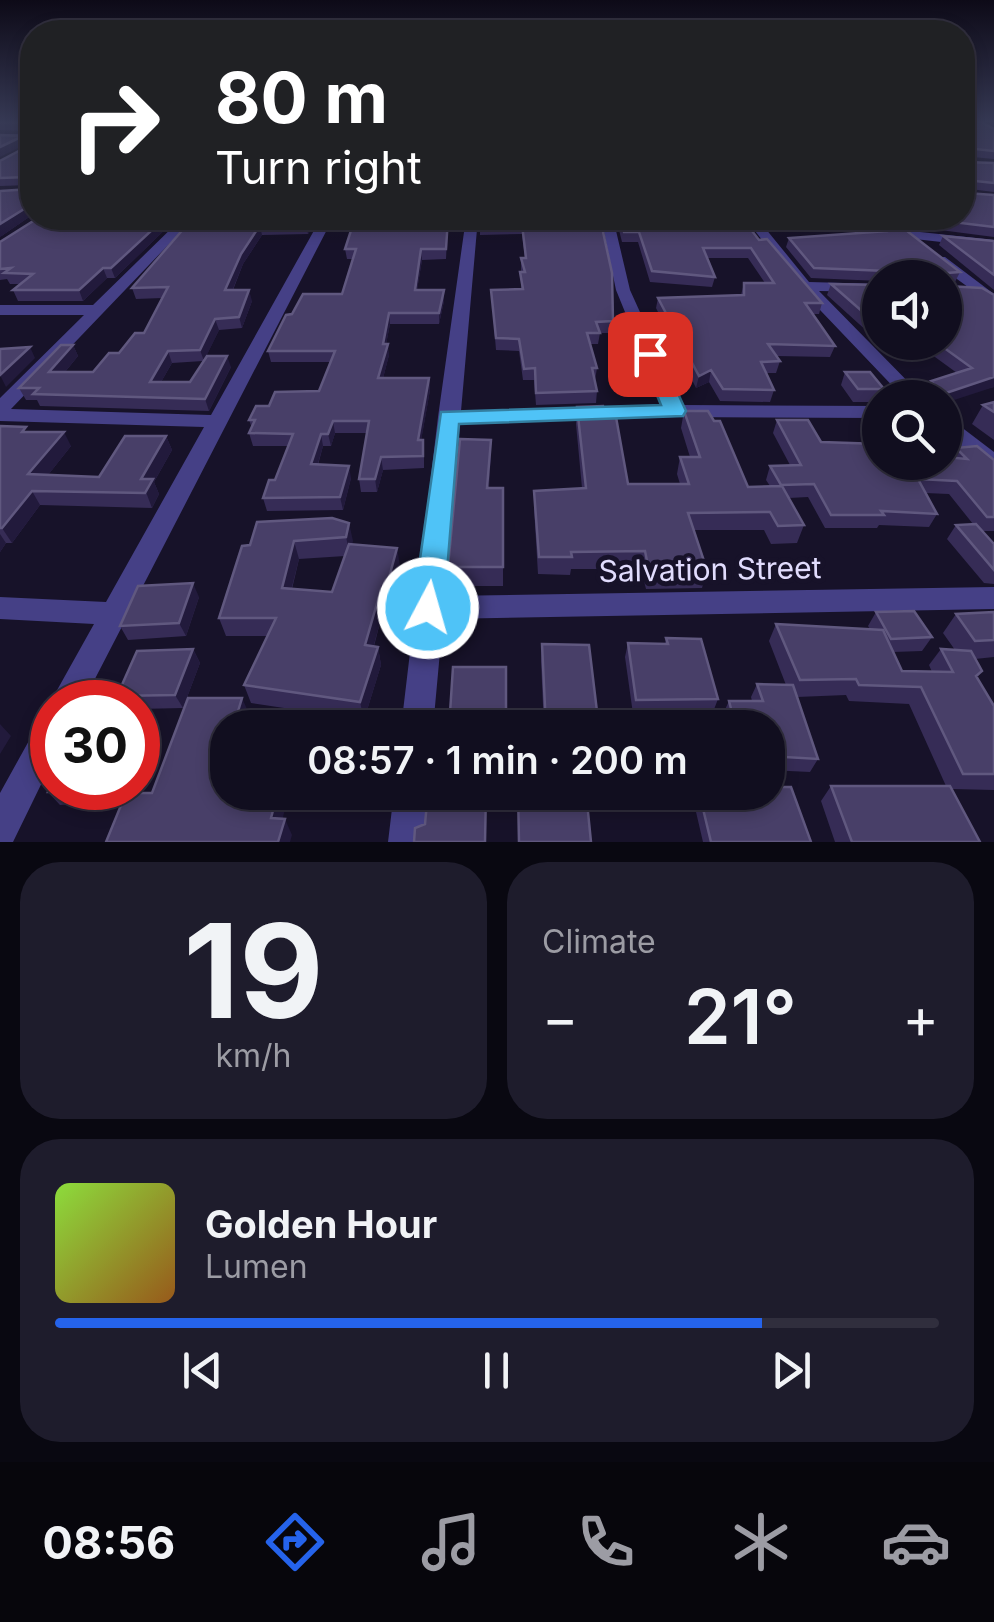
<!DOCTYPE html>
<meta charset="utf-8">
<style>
:root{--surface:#110e1f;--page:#1e1c2c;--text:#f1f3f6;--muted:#9c9ca4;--line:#302e3d;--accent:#2563eb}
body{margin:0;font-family:Inter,sans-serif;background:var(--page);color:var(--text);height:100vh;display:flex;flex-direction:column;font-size:38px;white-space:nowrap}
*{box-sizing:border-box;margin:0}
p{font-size:32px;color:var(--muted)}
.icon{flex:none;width:55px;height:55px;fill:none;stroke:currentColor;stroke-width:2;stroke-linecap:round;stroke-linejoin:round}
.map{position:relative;height:842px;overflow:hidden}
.details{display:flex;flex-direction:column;gap:20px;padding:20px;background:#090811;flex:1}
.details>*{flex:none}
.top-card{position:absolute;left:20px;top:20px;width:955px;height:210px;border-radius:40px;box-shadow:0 5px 15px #0003,0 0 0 2px var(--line);background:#202124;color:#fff;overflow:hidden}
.tools{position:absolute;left:862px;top:260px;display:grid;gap:20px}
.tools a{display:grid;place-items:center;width:100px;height:100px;border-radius:50%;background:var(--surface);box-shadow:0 5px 15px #0003,0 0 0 2px var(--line);font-size:50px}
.speed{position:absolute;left:30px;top:680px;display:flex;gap:20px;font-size:50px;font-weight:700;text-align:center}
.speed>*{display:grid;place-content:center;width:130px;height:130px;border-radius:50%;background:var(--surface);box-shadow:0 5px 15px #0003,0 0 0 2px var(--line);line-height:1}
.speed .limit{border:15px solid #d22;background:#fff;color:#111}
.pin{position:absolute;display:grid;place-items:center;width:85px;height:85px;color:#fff;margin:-42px;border-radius:20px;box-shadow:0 5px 15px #0006}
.me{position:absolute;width:110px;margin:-55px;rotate:6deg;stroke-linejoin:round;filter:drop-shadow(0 0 8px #0008)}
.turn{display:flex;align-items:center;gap:35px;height:210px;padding:0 30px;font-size:45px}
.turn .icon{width:130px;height:130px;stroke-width:2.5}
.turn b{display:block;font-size:70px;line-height:85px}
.big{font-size:75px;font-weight:600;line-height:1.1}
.details .card{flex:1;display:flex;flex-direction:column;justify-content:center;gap:15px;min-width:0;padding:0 35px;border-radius:40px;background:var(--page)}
.details .dial{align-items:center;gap:0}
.dial b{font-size:130px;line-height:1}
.song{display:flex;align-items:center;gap:30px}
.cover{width:120px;height:120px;border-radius:15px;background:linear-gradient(135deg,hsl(90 70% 55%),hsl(30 70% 35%))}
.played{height:10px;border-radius:5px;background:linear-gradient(90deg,var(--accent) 80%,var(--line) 80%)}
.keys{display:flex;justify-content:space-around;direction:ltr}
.heat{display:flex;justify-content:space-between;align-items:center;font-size:55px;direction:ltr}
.details .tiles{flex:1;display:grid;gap:20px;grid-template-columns:1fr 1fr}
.card:last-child{grid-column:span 2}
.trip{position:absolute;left:210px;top:710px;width:575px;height:100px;border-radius:40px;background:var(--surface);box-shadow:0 5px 15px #0003,0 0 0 2px var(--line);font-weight:600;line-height:100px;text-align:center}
.tabs{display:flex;height:160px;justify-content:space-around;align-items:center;background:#07060c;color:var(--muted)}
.tabs .icon{width:70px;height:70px}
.tabs .on{color:var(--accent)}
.tabs b{font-size:45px;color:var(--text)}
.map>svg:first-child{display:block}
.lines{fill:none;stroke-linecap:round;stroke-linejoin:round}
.minor{fill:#454086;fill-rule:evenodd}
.wall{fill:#362c56;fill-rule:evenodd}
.shaded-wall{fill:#221a3c}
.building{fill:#483f68;stroke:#60587f;stroke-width:2.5}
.route{fill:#4fc3f7;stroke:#337fa1;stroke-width:2.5}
.labels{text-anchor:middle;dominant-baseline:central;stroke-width:10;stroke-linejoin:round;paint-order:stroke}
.near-street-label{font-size:30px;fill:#e1dcfd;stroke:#171229}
</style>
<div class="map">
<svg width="994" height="842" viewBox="0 0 994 842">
<rect width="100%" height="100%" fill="#171229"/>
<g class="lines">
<path class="minor" d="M 0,134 L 32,134 L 32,140 L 0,140 Z
M 182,218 L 194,218 L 11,409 L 211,415 L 321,218 L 333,218 L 83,702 L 52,704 L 56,692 L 94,624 L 0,619 L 0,597 L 106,602 L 204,427 L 0,421 L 0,398 L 84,315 L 0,315 L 0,305 L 93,305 Z
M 466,218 L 478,218 L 461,411 L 663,405 L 616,290 L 601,218 L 613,218 L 630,290 L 682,405 L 880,406 L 880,418 L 675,417 L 460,423 L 445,596 L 994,587 L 994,609 L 443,619 L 433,728 L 401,728 L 438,417 Z
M 745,218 L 757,218 L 809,282 L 880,284 L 880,292 L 819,291 L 924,398 L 904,398 L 800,289 Z
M 911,231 L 994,240 L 994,248 L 906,238 L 905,235 Z
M 935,257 L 945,257 L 994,294 L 994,306 L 935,263 Z
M 945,418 L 952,420 L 994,452 L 994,470 L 986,468 L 945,434 Z
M 52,714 L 52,762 L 13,842 L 0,842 L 0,793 L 41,719 Z
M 394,792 L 428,792 L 424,842 L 388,842 Z"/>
</g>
<path class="wall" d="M 0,121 L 32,121 L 32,131 L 0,130 Z
M 962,121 L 994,129 L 994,159 L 962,156 Z
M 32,144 L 32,215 L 0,237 L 31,189 L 30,185 L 0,186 L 0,161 Z
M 965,162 L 994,163 L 994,192 L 962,188 Z
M 966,193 L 994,195 L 994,237 L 917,227 L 907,218 L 962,218 Z
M 38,218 L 177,218 L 115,278 L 107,278 L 83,301 L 18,301 L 13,290 L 21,284 L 10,284 L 7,279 L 0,280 L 0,242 Z
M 193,218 L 319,218 L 308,234 L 262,235 L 243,264 L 233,290 L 252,301 L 242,328 L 219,330 L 206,356 L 231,367 L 209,411 L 40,406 L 37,400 L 26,400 L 19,388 L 73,345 L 78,356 L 65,372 L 93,372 L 144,333 L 162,298 L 136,299 L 132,288 ZM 203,361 L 190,382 L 161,382 L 172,363 Z
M 331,218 L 448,218 L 446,259 L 422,260 L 417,290 L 444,301 L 439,324 L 390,324 L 386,344 L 389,355 L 383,378 L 429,378 L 430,390 L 421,440 L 424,453 L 424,468 L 383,470 L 377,492 L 361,492 L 359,479 L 367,433 L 335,433 L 331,446 L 323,446 L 318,465 L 351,478 L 343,510 L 267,511 L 263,498 L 275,480 L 288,446 L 253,446 L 249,433 L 252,428 L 249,420 L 269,406 L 319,391 L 330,362 L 271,362 L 268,351 L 292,314 L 342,294 L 353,259 L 347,259 L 345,249 L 352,227 L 333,227 Z
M 480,218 L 568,228 L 596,229 L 592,218 L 600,218 L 613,321 L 612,333 L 600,333 L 598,344 L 590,344 L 597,368 L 595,380 L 597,391 L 596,403 L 536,405 L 534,380 L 523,380 L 519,351 L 496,350 L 491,290 L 521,289 L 521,258 L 525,258 L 522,234 L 480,235 Z
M 616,218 L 742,218 L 759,240 L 822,303 L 819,314 L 813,314 L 835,346 L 830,357 L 776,356 L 780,361 L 776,373 L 767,373 L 774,390 L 770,402 L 720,401 L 709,382 L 696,388 L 656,308 L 658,298 L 741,295 L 744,283 L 765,283 L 748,258 L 707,258 L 715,277 L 712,287 L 650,282 L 638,242 L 622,242 Z
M 778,218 L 827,218 L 781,220 Z
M 882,218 L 900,218 L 907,231 L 960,272 L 955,282 L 947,283 L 947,286 L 994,387 L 945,398 L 929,398 L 925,393 L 931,381 L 957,373 L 924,349 L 890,352 L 827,295 L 831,284 L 880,285 L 880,342 L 945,342 L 945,278 L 880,278 L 880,281 L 811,278 L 786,247 L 789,238 L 882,231 Z
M 943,236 L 994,241 L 994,290 L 939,245 Z
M 845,372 L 884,389 L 878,402 L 853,402 L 841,385 Z
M 994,402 L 994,440 L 972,424 L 983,405 Z
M 577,407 L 605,417 L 628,484 L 680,484 L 677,474 L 680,457 L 690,457 L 681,428 L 684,411 L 748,487 L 770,486 L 766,480 L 770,466 L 790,465 L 773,433 L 777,420 L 821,442 L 880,462 L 951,458 L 956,448 L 994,460 L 994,531 L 982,531 L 994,544 L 994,584 L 984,583 L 947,539 L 956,525 L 973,524 L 949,494 L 925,493 L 937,514 L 929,527 L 879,525 L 877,528 L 825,528 L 808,497 L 789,498 L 804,525 L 797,543 L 771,544 L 764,530 L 694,530 L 707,570 L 702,588 L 646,589 L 641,569 L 571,569 L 570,575 L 538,574 L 534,508 L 534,491 L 582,488 L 576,424 Z
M 0,426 L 29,432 L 71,446 L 48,475 L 99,477 L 166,436 L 172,450 L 154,482 L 159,494 L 152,508 L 40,505 L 12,543 L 6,543 L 0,552 Z
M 491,440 L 489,488 L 503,488 L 503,586 L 450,586 L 448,567 Z
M 349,523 L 352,544 L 400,566 L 398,574 L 406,574 L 408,593 L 405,612 L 383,611 L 374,646 L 378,647 L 381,665 L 364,720 L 251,703 L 244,685 L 267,636 L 226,636 L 219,618 L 250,545 ZM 345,556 L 332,592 L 292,589 L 299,559 Z
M 199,597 L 186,636 L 128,640 L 120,626 Z
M 876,612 L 932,637 L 922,651 L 893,652 L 902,671 L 932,672 L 929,665 L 941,649 L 955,650 L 943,633 L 956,614 L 994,612 L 994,657 L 975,659 L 982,671 L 977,678 L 994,706 L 994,790 L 952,789 L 980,842 L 835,842 L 821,801 L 831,786 L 946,786 L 909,704 L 849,701 L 846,695 L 797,697 L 818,759 L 810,772 L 768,770 L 768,728 L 727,728 L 723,714 L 729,701 L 752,701 L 751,697 L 757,684 L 786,685 L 769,641 L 776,624 L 870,629 L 868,626 Z
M 666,638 L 718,699 L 713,712 L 633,714 L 625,657 L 628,643 L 665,644 Z
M 542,644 L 599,728 L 544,728 L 541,661 Z
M 193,649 L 200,663 L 183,708 L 138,709 L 138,702 L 121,702 L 117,696 Z
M 52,788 L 90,788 L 84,803 L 60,805 L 48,792 Z
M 695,792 L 768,792 L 811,842 L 703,842 L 693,799 Z"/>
<path class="shaded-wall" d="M 23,136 L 26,144 L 0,157 L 0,147 Z
M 29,206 L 32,215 L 0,237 L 0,224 Z
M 165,218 L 177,218 L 115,278 L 111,268 Z
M 311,218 L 319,218 L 308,234 L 306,225 Z
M 260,225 L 262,235 L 243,264 L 228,301 L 225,290 L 241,254 Z
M 421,249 L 422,260 L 415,301 L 415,290 Z
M 103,268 L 107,278 L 83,301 L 79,290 Z
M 249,290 L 252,301 L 242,328 L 239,317 Z
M 444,290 L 444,301 L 439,324 L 439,313 Z
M 389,313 L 390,324 L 384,355 L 383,344 Z
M 215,319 L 219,330 L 204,361 L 200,350 Z
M 388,344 L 389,355 L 380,390 L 378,378 Z
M 73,345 L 78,356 L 55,384 L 49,372 Z
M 30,347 L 35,358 L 6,387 L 0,375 Z
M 168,351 L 172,363 L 154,394 L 150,382 Z
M 227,356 L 231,367 L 209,411 L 205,399 Z
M 711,370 L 709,382 L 696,388 L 699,376 Z
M 994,377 L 994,387 L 945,403 L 945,398 L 941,398 L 943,394 Z
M 429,378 L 430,390 L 419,453 L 418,440 Z
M 333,421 L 335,433 L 331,446 L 328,434 Z
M 64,432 L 71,446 L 37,489 L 28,474 Z
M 321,434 L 323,446 L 314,477 L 311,464 Z
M 166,436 L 172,450 L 154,482 L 159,494 L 152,508 L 141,479 Z
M 491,440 L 491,458 L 487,506 L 487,488 Z
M 381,457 L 383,470 L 377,492 L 375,479 Z
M 349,466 L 351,478 L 343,510 L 340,497 Z
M 32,491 L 40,505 L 12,543 L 2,528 Z
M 349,523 L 353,541 L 350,555 L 346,537 Z
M 0,534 L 6,543 L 0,552 Z
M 294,541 L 299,559 L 287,606 L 282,588 Z
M 397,548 L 400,566 L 393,592 L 390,574 Z
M 406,574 L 408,593 L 405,612 L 403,593 Z
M 193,583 L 199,597 L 186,636 L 179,623 Z
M 380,593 L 383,611 L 369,663 L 365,645 Z
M 378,647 L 381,665 L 364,720 L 360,702 Z
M 193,649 L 200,663 L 183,708 L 175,695 Z
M 242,698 L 250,716 L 246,728 L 233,728 Z
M 0,724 L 11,736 L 0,754 Z
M 75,788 L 90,788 L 84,803 L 73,791 Z
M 278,792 L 289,792 L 279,834 L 271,818 Z
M 285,819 L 292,835 L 290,842 L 278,842 Z"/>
<path class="building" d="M 0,121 L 32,121 L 32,126 L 29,123 L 0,123 Z
M 962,121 L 979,121 L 994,129 L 994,151 L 966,148 L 962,156 Z
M 0,135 L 23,136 L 0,147 Z
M 32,144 L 32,206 L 29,206 L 0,224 L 0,191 L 31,189 L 28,177 L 0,178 L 0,161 Z
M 962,159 L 965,162 L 994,163 L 994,183 L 966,180 L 962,188 Z
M 962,190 L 966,193 L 994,195 L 994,227 L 920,218 L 962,218 Z
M 38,218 L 165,218 L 111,268 L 103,268 L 79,290 L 13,290 L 33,274 L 4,273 L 11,268 L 0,269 L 0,242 Z
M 193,218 L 311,218 L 306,225 L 260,225 L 241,254 L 225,290 L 249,290 L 239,317 L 215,319 L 200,350 L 168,351 L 150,382 L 190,382 L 207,356 L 227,356 L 205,399 L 33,394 L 39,388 L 19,388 L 61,345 L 73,345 L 49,372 L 93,372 L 109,353 L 119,353 L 135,333 L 144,333 L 168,287 L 132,288 Z
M 355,218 L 448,218 L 446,249 L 421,249 L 415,290 L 444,290 L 439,313 L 389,313 L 383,344 L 388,344 L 378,378 L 429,378 L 418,440 L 423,440 L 423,456 L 381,457 L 375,479 L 359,479 L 369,421 L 333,421 L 328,434 L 321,434 L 311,464 L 349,466 L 340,497 L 263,498 L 269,480 L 275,480 L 293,434 L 249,433 L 255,420 L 249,420 L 256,406 L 269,406 L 275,392 L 319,391 L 335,351 L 268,351 L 286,315 L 292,314 L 303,294 L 342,294 L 356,249 L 345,249 Z
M 480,218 L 565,218 L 568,228 L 600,229 L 596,218 L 600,218 L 612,273 L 613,321 L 596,322 L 600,333 L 587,333 L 597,368 L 592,368 L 597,391 L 536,393 L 535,368 L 524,369 L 519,339 L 496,338 L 491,290 L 523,289 L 520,272 L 525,272 L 521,258 L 526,258 L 522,224 L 480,225 Z
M 620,218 L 742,218 L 759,240 L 767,239 L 822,303 L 805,303 L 835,346 L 768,344 L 780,361 L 761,362 L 774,390 L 723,389 L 711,370 L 699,376 L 658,298 L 744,295 L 744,283 L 774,283 L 751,248 L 703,248 L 715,277 L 652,271 L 639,232 L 624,232 Z
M 886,218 L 900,218 L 907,231 L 960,272 L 947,273 L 947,286 L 982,288 L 994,295 L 994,377 L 943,394 L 931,381 L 972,368 L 936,342 L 945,342 L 945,278 L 888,278 L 887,271 L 814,268 L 789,238 L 887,231 Z
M 943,236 L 994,241 L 994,275 Z
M 831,284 L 880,285 L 880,327 Z
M 30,347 L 0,375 L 0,349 Z
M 845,372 L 870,372 L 884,389 L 858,389 Z
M 994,402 L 994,412 L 983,405 Z
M 603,406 L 605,417 L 616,417 L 628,484 L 689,484 L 680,457 L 700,457 L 684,411 L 708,411 L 714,421 L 720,421 L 748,487 L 782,486 L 804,525 L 778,526 L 770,512 L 688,513 L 707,570 L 649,571 L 645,551 L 571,552 L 572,557 L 539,557 L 534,491 L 586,488 L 577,407 Z
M 777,420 L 808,420 L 821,442 L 880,444 L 880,462 L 945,462 L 945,457 L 967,459 L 956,448 L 977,446 L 994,460 L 994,517 L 987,517 L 957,481 L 918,479 L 937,514 L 881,511 L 884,515 L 831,515 L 814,484 L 781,485 L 770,466 L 801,465 Z
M 0,426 L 26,427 L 22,432 L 64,432 L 28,474 L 99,477 L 125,436 L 166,436 L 141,479 L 153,479 L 145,493 L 32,491 L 2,528 L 0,528 Z
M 460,439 L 491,440 L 487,488 L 503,488 L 503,567 L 448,567 Z
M 332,518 L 349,523 L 346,537 L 294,541 L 282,588 L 332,592 L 349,544 L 397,548 L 390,574 L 406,574 L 403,593 L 380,593 L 365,645 L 378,647 L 360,702 L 244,685 L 276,618 L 219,618 L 242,546 L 250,545 L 257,522 Z
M 976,524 L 994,544 L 994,570 L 956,525 Z
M 193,583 L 179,623 L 120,626 L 138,586 Z
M 914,611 L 932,637 L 891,639 L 876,612 Z
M 994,612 L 994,640 L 975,641 L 956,614 Z
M 776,624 L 883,630 L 902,671 L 953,672 L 941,649 L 971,651 L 982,671 L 976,676 L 994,706 L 994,774 L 963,774 L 921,687 L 859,685 L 856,679 L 800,680 Z
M 666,638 L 701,639 L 718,699 L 636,700 L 628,643 L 668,644 Z
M 542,644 L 589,645 L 599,728 L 546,728 Z
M 193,649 L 175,695 L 117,696 L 137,651 Z
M 453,667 L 506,667 L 506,728 L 449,728 Z
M 757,684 L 793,685 L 818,759 L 768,756 L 768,728 L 736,728 L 729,701 L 763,701 Z
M 188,698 L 242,698 L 233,728 L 228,728 L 228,792 L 278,792 L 271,818 L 285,819 L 278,842 L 106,842 L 126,793 L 152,793 Z
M 52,782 L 52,788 L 75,788 L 73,791 L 48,792 Z
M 831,786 L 950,786 L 980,842 L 852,842 Z
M 768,787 L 791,787 L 811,842 L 711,842 L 699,792 L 768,792 Z
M 428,792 L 486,792 L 485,842 L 414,842 L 415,828 L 425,824 Z
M 518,792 L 586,792 L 591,842 L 519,842 Z"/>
<linearGradient id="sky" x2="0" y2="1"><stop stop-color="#0d0a17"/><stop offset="0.51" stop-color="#363954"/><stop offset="1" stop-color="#363954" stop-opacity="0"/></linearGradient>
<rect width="994" height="239" fill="url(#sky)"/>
<path class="route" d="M 650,348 L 660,354 L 686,411 L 683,416 L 459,424 L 444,608 L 439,617 L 428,621 L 417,617 L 413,608 L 441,412 L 661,405 L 640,354 Z"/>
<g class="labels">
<g class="near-street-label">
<text transform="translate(710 569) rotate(-1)">Salvation Street</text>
</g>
</g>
</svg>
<div class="tools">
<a><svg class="icon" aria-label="sound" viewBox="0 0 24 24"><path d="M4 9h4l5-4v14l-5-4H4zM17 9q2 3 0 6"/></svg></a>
<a><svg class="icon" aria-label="search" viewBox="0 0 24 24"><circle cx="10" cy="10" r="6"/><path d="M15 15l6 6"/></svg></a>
</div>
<div class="speed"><div class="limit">30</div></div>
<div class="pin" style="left:650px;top:354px;background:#d93025"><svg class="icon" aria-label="arrive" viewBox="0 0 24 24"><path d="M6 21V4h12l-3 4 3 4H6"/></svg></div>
<svg class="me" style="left:428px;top:608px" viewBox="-20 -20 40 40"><circle r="17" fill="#4fc3f7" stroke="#fff" stroke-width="3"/><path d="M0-11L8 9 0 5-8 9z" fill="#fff"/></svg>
<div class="trip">08:57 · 1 min · 200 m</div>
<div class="top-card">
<div class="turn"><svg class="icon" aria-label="right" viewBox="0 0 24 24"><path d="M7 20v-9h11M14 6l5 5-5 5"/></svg><div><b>80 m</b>Turn right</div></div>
</div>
</div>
<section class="details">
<div class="tiles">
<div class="card dial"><b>19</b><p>km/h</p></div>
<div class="card"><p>Climate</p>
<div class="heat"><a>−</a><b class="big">21°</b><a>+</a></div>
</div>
<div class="card">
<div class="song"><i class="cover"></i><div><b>Golden Hour</b><p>Lumen</p></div></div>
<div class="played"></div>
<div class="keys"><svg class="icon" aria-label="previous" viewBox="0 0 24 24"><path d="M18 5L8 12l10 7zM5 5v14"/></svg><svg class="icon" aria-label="pause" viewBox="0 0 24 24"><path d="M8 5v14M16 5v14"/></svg><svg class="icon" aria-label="next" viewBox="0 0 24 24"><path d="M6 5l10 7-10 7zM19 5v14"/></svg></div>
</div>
</div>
</section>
<nav class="tabs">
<b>08:56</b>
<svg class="icon on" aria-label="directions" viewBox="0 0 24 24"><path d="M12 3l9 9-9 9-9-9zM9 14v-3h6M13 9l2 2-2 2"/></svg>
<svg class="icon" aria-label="music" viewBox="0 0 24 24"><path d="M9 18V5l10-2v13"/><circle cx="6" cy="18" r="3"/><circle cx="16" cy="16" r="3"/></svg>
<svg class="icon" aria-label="phone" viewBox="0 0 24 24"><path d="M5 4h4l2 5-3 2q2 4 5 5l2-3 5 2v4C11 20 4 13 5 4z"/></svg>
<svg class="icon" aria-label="climate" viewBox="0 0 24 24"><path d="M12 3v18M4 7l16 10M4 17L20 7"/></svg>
<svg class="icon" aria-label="car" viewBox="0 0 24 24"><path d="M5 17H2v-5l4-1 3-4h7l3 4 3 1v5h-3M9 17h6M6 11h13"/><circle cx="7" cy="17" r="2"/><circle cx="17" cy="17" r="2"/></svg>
</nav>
